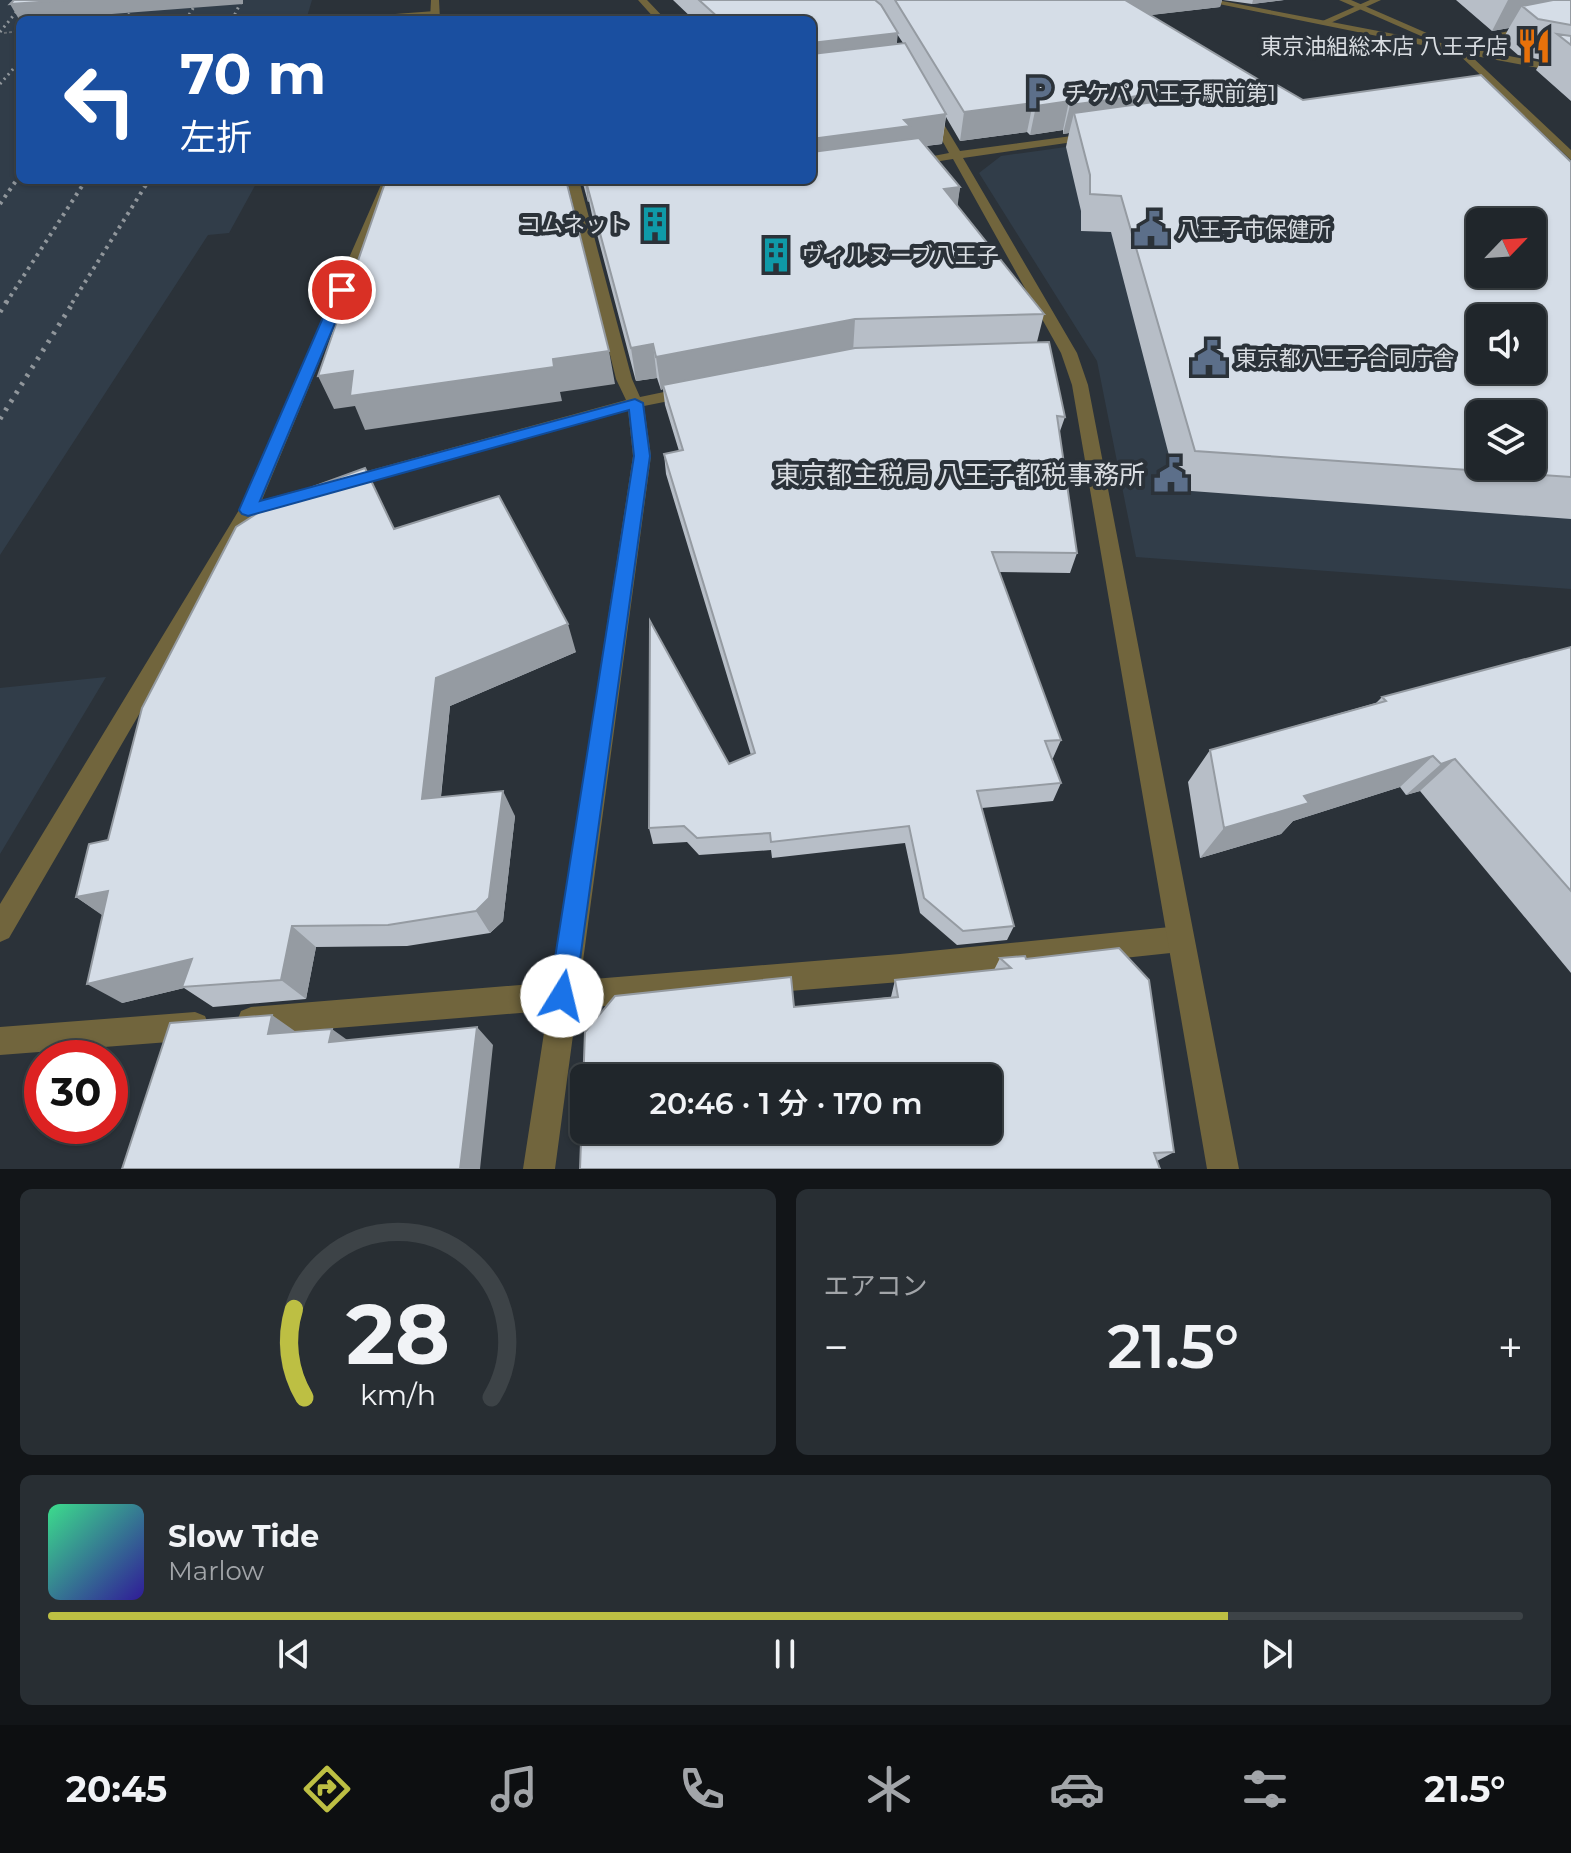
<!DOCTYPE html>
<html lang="ja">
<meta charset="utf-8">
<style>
:root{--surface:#20262b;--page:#282e33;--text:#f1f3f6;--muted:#a2a5a9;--line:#3d4347;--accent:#bdbf43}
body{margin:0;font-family:Montserrat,"Noto Sans JP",sans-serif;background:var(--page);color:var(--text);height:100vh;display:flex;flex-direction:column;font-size:30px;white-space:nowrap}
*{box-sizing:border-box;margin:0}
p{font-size:26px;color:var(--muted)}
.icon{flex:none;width:44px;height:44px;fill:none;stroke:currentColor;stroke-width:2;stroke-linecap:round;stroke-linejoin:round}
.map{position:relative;height:1169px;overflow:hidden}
.drawer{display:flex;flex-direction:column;gap:20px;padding:20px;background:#121518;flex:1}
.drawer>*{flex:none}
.top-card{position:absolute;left:16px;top:16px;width:800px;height:168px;border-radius:12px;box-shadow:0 2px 6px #0004,0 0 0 2px var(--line);background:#1a4fa0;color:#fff;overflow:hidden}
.needle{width:52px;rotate:65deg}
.controls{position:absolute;left:1466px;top:208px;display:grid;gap:16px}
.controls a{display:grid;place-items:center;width:80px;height:80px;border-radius:12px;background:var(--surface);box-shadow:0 2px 6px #0004,0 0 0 2px var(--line);font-size:40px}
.speed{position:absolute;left:24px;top:1040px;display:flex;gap:16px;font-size:40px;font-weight:700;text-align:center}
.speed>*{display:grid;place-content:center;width:104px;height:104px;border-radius:50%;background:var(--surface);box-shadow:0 2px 6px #0004,0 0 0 2px var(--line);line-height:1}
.speed .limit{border:12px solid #d22;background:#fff;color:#111}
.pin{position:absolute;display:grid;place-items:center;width:68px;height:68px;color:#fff;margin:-34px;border:4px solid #fff;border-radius:50%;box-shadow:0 2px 8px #0007}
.me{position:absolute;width:88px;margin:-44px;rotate:9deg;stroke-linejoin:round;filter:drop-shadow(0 0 6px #0008)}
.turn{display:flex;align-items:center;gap:28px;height:168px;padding:0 32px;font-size:36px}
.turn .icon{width:104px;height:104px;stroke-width:2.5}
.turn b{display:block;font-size:56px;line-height:68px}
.big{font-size:60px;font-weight:600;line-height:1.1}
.drawer .widget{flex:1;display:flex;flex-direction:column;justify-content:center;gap:12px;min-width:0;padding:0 28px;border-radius:12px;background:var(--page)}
.drawer .dial{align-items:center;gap:0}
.dial svg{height:208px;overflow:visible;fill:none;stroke:var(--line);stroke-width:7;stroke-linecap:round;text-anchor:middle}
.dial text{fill:var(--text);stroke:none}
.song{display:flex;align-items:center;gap:24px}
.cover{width:96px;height:96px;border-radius:12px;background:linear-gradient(135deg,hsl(150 70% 55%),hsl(250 70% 35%))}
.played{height:8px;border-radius:4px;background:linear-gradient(90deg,var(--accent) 80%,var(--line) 80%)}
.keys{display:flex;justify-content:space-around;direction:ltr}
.heat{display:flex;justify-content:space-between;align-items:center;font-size:44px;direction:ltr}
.drawer .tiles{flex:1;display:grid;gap:20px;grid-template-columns:1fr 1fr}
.widget:last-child{grid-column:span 2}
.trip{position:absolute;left:570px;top:1064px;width:432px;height:80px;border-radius:12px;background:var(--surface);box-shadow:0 2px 6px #0004,0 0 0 2px var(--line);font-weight:600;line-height:80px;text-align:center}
.menu{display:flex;height:128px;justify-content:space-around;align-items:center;background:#0d0f11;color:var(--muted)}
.menu .icon{width:56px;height:56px}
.menu .current{color:var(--accent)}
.menu b{font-size:36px;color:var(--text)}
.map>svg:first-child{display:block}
.built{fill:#313d49;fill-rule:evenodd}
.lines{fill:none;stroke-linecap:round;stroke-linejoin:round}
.path{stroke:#656b71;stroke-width:2;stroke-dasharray:3 2;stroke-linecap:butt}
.service{fill:#71653d;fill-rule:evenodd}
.minor{fill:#71653d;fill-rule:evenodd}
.tertiary{fill:#71653d;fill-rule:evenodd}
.rail-far2{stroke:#90969b;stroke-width:3;stroke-dasharray:2 4;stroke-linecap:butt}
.rail-far1{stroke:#90969b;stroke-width:4;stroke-dasharray:3 5;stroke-linecap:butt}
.rail{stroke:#90969b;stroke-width:5;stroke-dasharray:3 7;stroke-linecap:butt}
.wall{fill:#b7bec7;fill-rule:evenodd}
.shaded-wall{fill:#959ba2}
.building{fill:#d5dde7;stroke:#959ba2;stroke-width:2;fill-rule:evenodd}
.route{fill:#1a73e8;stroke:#114b97;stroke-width:2}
.labels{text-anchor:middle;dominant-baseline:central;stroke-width:8;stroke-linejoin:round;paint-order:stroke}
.far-poi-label{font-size:22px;fill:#d8dce1;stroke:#2b3239;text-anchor:start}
.poi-label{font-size:26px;fill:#d8dce1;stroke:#2b3239;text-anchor:end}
</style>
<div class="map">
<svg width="1571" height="1169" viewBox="0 0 1571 1169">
<rect width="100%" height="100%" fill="#2b3239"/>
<path class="built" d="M 0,0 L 312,0 L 306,20 L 20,20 L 20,180 L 258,180 L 229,233 L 208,235 L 0,555 Z
M 1443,94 L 1571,195 L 1571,589 L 1136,557 L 1097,361 L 979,173 L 1001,156 ZM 1480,222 L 1532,222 L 1532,274 L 1480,274 ZM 1480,318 L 1532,318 L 1532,370 L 1480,370 ZM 1480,414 L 1532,414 L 1532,466 L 1480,466 Z
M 106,677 L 0,854 L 0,688 Z"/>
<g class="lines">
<path class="path" d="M 191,18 L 222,16
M 4,33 L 20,31"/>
<path class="service" d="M 435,11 L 438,16 L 350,20 L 355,17 Z
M 1180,926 L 1189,930 L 1193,939 L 1189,948 L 1180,952 L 900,982 L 251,1035 L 241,1031 L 237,1021 L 241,1011 L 251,1007 L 900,954 Z
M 195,1012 L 205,1016 L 209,1026 L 205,1036 L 195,1040 L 0,1055 L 0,1027 Z"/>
<path class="minor" d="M 431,0 L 439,0 L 440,20 L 430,20 Z
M 638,0 L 647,0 L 666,20 L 656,20 Z
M 1370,0 L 1381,0 L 1326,25 L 1318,23 Z
M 1571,19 L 1571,25 L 1465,45 L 1459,52 L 1454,49 L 1458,41 Z
M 932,110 L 937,113 L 960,151 L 1094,133 L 1100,136 L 1094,139 L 963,158 L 1077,353 L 1088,385 L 1239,1169 L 1207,1169 L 1072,385 L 1061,353 L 953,159 L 908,166 L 902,162 L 949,153 L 927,113 Z
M 383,180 L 395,180 L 262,500 L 302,489 L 311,495 L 308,499 L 255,515 L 9,938 L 0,942 L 0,904 L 239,510 Z
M 567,180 L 579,180 L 632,379 L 640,397 L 688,387 L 696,392 L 694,396 L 644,406 L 651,456 L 555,1169 L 523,1169 L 633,456 L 628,410 L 344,489 L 335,483 L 338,479 L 626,400 L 616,379 Z"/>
<path class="tertiary" d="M 1199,0 L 1217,0 L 1571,68 L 1571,74 L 1470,55 L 1571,150 L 1571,160 L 1456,52 Z
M 1339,0 L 1351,0 L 1429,34 L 1421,36 Z"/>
<path class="rail-far2" d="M 56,20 L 74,0
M 125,20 L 139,0
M 186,20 L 198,0
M 232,20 L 242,0
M 0,32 L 26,0
M 0,84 L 20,61"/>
<path class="rail-far1" d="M 0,204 L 20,175
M 6,303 L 86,180
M 72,303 L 149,180"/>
<path class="rail" d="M 0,312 L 7,301
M 0,419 L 74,301"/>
</g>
<path class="wall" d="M 673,0 L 1222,0 L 1220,7 L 1150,15 L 1259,80 L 1256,88 L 1303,100 L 1571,162 L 1571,519 L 1178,490 L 1111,232 L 1081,231 L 1081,211 L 1066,147 L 1069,133 L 1063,134 L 1063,130 L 1030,135 L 1027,132 L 960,141 L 946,117 L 942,144 L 926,146 L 960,187 L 957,205 L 1044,314 L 1037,342 L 1065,417 L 1059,434 L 1077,553 L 1070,573 L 999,572 L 1061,740 L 1053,758 L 1052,758 L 1061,783 L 1053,801 L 982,808 L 1014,926 L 1007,940 L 957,945 L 920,913 L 905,843 L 772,858 L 771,850 L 699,855 L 687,842 L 653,844 L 649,828 L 729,764 L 751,755 L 666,474 L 664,454 L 679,451 L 665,405 L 663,389 L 661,390 L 657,378 L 636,381 L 635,378 L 592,215 L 589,201 L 588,202 L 582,180 L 812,180 L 812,20 L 694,20 ZM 897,34 L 903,43 L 897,44 Z
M 1223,0 L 1284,0 L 1252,4 Z
M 1456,0 L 1571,0 L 1571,101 L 1536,70 L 1542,60 L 1518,55 L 1502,41 L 1509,28 L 1492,31 Z
M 394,529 L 576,652 L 450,706 L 441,797 L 515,816 L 503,921 L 490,933 L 407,946 L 316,947 L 306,999 L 213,1007 L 184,988 L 122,1003 L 103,915 L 76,897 L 108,840 Z
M 1571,647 L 1571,973 L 1420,791 L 1406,795 L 1400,787 L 1293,821 L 1281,834 L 1200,858 L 1188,782 L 1210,750 L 1376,703 L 1382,697 Z
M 1000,958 L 1026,959 L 1174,1152 L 1157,1161 L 794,1007 L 891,997 L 895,980 L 994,970 Z"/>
<path class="shaded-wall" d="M 68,0 L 243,0 L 243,4 L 20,21 L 10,4 Z
M 1114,0 L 1222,0 L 1220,7 L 1109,20 Z
M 1253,0 L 1284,0 L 1252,4 Z
M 1508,0 L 1571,0 L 1522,6 L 1509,28 L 1492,31 Z
M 898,33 L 895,60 L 812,70 L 812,43 Z
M 1259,80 L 1249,108 L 1074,113 L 1069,133 L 1063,134 L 1070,105 Z
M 1069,101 L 1063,130 L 1030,135 L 1036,106 Z
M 1033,103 L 1027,132 L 960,141 L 964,112 Z
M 946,114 L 942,144 L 908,148 L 812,169 L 812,139 L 904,120 Z
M 585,180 L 739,180 L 587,185 L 589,201 L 588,202 Z
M 960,187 L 956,218 L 944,189 Z
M 855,319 L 853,352 L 663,385 L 663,389 L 661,390 L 656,357 Z
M 653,344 L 657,378 L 636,381 L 631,348 Z
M 609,351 L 615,384 L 560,392 L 562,401 L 365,430 L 355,406 L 334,409 L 318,376 L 353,371 L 553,359 Z
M 568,624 L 576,652 L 450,706 L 438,824 L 422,799 L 436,678 Z
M 1433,756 L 1400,787 L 1293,821 L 1281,834 L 1200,858 L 1224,828 L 1304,796 Z
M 1455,759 L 1420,791 L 1406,795 L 1441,764 Z
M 503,791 L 515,816 L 503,921 L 490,933 L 476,911 Z
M 108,891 L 109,920 L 76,897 Z
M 292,926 L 316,947 L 306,999 L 281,980 Z
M 192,959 L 182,987 L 184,988 L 122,1003 L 87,984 Z
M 272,1015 L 299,1034 L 268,1034 Z
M 477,1027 L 493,1045 L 480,1169 L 460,1169 Z
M 332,1029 L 357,1047 L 329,1042 Z"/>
<path class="building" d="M 14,0 L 68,0 L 10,4 Z
M 699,0 L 875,0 L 881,5 L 898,33 L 812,43 L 812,44 L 812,20 L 721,20 Z
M 895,0 L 1125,0 L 1259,80 L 1070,105 L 1069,101 L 1036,106 L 1033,103 L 964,112 Z
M 1553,0 L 1571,0 L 1571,25 L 1538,19 L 1522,6 Z
M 1557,34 L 1571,36 L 1571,45 Z
M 905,43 L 946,114 L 904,120 L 910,126 L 812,139 L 812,141 L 812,54 Z
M 1481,75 L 1571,162 L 1571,477 L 1195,451 L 1121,196 L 1090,194 L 1090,175 L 1074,113 L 1277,85 L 1303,100 ZM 1480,222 L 1532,222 L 1532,274 L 1480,274 ZM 1480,318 L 1532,318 L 1532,370 L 1480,370 ZM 1480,414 L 1532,414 L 1532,466 L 1480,466 Z
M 919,138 L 960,187 L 944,189 L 1044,314 L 855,319 L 656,357 L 653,344 L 631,348 L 587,185 L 619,180 L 812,180 L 812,152 Z
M 386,180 L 566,180 L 609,351 L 553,359 L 554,367 L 350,396 L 353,371 L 318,376 Z
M 1049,342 L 1065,417 L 1057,416 L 1077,553 L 992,552 L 1061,740 L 1045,741 L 1061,783 L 977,791 L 1014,926 L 963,931 L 924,898 L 909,826 L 771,842 L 770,833 L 697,838 L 684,826 L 649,828 L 650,621 L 729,764 L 755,753 L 664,454 L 683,450 L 663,385 L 855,348 Z
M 365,468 L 394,529 L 499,496 L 568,624 L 436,678 L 422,799 L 503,791 L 489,898 L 476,911 L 388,925 L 292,926 L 281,980 L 182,987 L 192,959 L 87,984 L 108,891 L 76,897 L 89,844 L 108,840 L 142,708 L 236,527 L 267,507 L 291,495 Z
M 1571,647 L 1571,891 L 1455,759 L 1441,764 L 1433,756 L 1304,796 L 1309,803 L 1224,828 L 1210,750 L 1386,701 L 1382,697 Z
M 1119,948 L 1149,980 L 1174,1152 L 1154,1153 L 1160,1169 L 580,1169 L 585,1032 L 615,996 L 791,977 L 794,1007 L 898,997 L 895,980 L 1011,968 L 1000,958 L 1025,956 L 1026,959 ZM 584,1078 L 988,1078 L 988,1130 L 584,1130 Z
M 272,1015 L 268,1034 L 332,1029 L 329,1042 L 477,1027 L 460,1169 L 122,1169 L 170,1023 Z"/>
<path class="route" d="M 342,286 L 349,290 L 260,501 L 635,399 L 643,403 L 650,456 L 575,996 L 571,1005 L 562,1009 L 553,1005 L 549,996 L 634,456 L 629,410 L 248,516 L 242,514 L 239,510 L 335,290 Z"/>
<defs>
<g id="restaurant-bare" transform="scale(2.76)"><path d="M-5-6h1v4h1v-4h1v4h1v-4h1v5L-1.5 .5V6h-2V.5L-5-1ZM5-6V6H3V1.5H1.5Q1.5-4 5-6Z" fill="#e8710a" stroke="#2b3239" stroke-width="2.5" paint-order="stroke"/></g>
<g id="parking-bare" transform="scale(2.76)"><path d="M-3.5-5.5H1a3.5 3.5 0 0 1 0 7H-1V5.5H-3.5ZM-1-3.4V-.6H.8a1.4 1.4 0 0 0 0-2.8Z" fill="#5c6f8a" stroke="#2b3239" stroke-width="2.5" paint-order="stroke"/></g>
<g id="building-bare" transform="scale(2.76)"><path d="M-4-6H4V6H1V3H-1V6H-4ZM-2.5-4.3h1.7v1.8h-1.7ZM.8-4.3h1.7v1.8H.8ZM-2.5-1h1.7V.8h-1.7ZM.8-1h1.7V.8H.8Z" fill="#0f9aa8" stroke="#2b3239" stroke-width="2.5" paint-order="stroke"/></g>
<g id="civic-bare" transform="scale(2.76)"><path d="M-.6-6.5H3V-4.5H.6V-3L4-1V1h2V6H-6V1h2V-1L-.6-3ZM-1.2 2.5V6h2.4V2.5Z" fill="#5c6f8a" stroke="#2b3239" stroke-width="2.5" paint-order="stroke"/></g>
</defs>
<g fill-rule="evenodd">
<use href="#restaurant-bare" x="1534" y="46"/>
<use href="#parking-bare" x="1039" y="93"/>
<use href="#building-bare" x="655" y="224"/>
<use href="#civic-bare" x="1151" y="229"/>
<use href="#building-bare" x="776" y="255"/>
<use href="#civic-bare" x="1209" y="358"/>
<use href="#civic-bare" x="1171" y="475"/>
</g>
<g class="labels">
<g class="far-poi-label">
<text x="1508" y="46" text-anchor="end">東京油組総本店 八王子店</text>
<text x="1065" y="93">チケパ 八王子駅前第1</text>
<text x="629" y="224" text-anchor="end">コムネット</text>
<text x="1177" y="229">八王子市保健所</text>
<text x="802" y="255">ヴィルヌーブ八王子</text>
<text x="1235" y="358">東京都八王子合同庁舎</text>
</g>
<g class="poi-label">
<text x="1145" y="475">東京都主税局 八王子都税事務所</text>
</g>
</g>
</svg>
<div class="controls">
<a><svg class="needle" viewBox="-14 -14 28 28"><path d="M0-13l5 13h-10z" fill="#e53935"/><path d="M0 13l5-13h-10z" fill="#a2a5a9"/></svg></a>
<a><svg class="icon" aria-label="sound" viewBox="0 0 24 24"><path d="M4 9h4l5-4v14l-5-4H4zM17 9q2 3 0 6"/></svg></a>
<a><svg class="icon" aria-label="layers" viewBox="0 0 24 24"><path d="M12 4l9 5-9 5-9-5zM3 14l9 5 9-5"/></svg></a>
</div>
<div class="speed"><div class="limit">30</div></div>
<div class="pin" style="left:342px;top:290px;background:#d93025"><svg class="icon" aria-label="arrive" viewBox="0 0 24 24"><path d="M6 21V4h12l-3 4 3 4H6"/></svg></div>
<svg class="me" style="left:562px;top:996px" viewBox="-20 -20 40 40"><circle r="19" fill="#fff"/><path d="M0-13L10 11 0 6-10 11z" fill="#1a73e8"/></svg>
<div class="trip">20:46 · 1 分 · 170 m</div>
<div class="top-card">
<div class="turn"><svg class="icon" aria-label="left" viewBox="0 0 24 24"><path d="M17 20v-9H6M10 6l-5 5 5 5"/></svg><div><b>70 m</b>左折</div></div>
</div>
</div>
<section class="drawer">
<div class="tiles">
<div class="widget dial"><svg viewBox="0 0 100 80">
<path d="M14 69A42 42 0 1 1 86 69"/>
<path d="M14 69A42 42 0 0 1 10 35" stroke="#bdbf43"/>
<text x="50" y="56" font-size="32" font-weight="700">28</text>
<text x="50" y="72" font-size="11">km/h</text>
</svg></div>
<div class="widget"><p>エアコン</p>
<div class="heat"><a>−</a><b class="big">21.5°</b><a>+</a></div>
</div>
<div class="widget">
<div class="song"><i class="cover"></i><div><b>Slow Tide</b><p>Marlow</p></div></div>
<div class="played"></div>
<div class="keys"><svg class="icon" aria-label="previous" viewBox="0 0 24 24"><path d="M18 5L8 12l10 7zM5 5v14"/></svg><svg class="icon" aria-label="pause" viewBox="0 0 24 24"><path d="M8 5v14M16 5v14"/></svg><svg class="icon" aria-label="next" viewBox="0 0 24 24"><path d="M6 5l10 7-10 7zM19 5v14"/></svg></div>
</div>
</div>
</section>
<nav class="menu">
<b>20:45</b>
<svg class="icon current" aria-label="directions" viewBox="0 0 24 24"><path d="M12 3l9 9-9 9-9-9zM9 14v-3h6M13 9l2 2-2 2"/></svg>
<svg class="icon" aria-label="music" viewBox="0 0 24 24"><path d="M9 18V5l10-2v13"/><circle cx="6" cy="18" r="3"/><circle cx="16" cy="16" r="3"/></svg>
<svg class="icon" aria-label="phone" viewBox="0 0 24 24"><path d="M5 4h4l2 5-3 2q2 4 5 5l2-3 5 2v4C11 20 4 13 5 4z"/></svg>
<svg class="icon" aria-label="climate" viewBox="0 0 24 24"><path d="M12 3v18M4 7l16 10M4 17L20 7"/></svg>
<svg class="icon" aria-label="car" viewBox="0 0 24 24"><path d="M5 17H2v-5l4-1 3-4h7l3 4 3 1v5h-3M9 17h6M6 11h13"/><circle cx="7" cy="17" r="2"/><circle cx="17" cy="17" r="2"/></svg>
<svg class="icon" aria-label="filters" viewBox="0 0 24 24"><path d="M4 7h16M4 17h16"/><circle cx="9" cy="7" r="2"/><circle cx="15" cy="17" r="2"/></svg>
<b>21.5°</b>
</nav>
